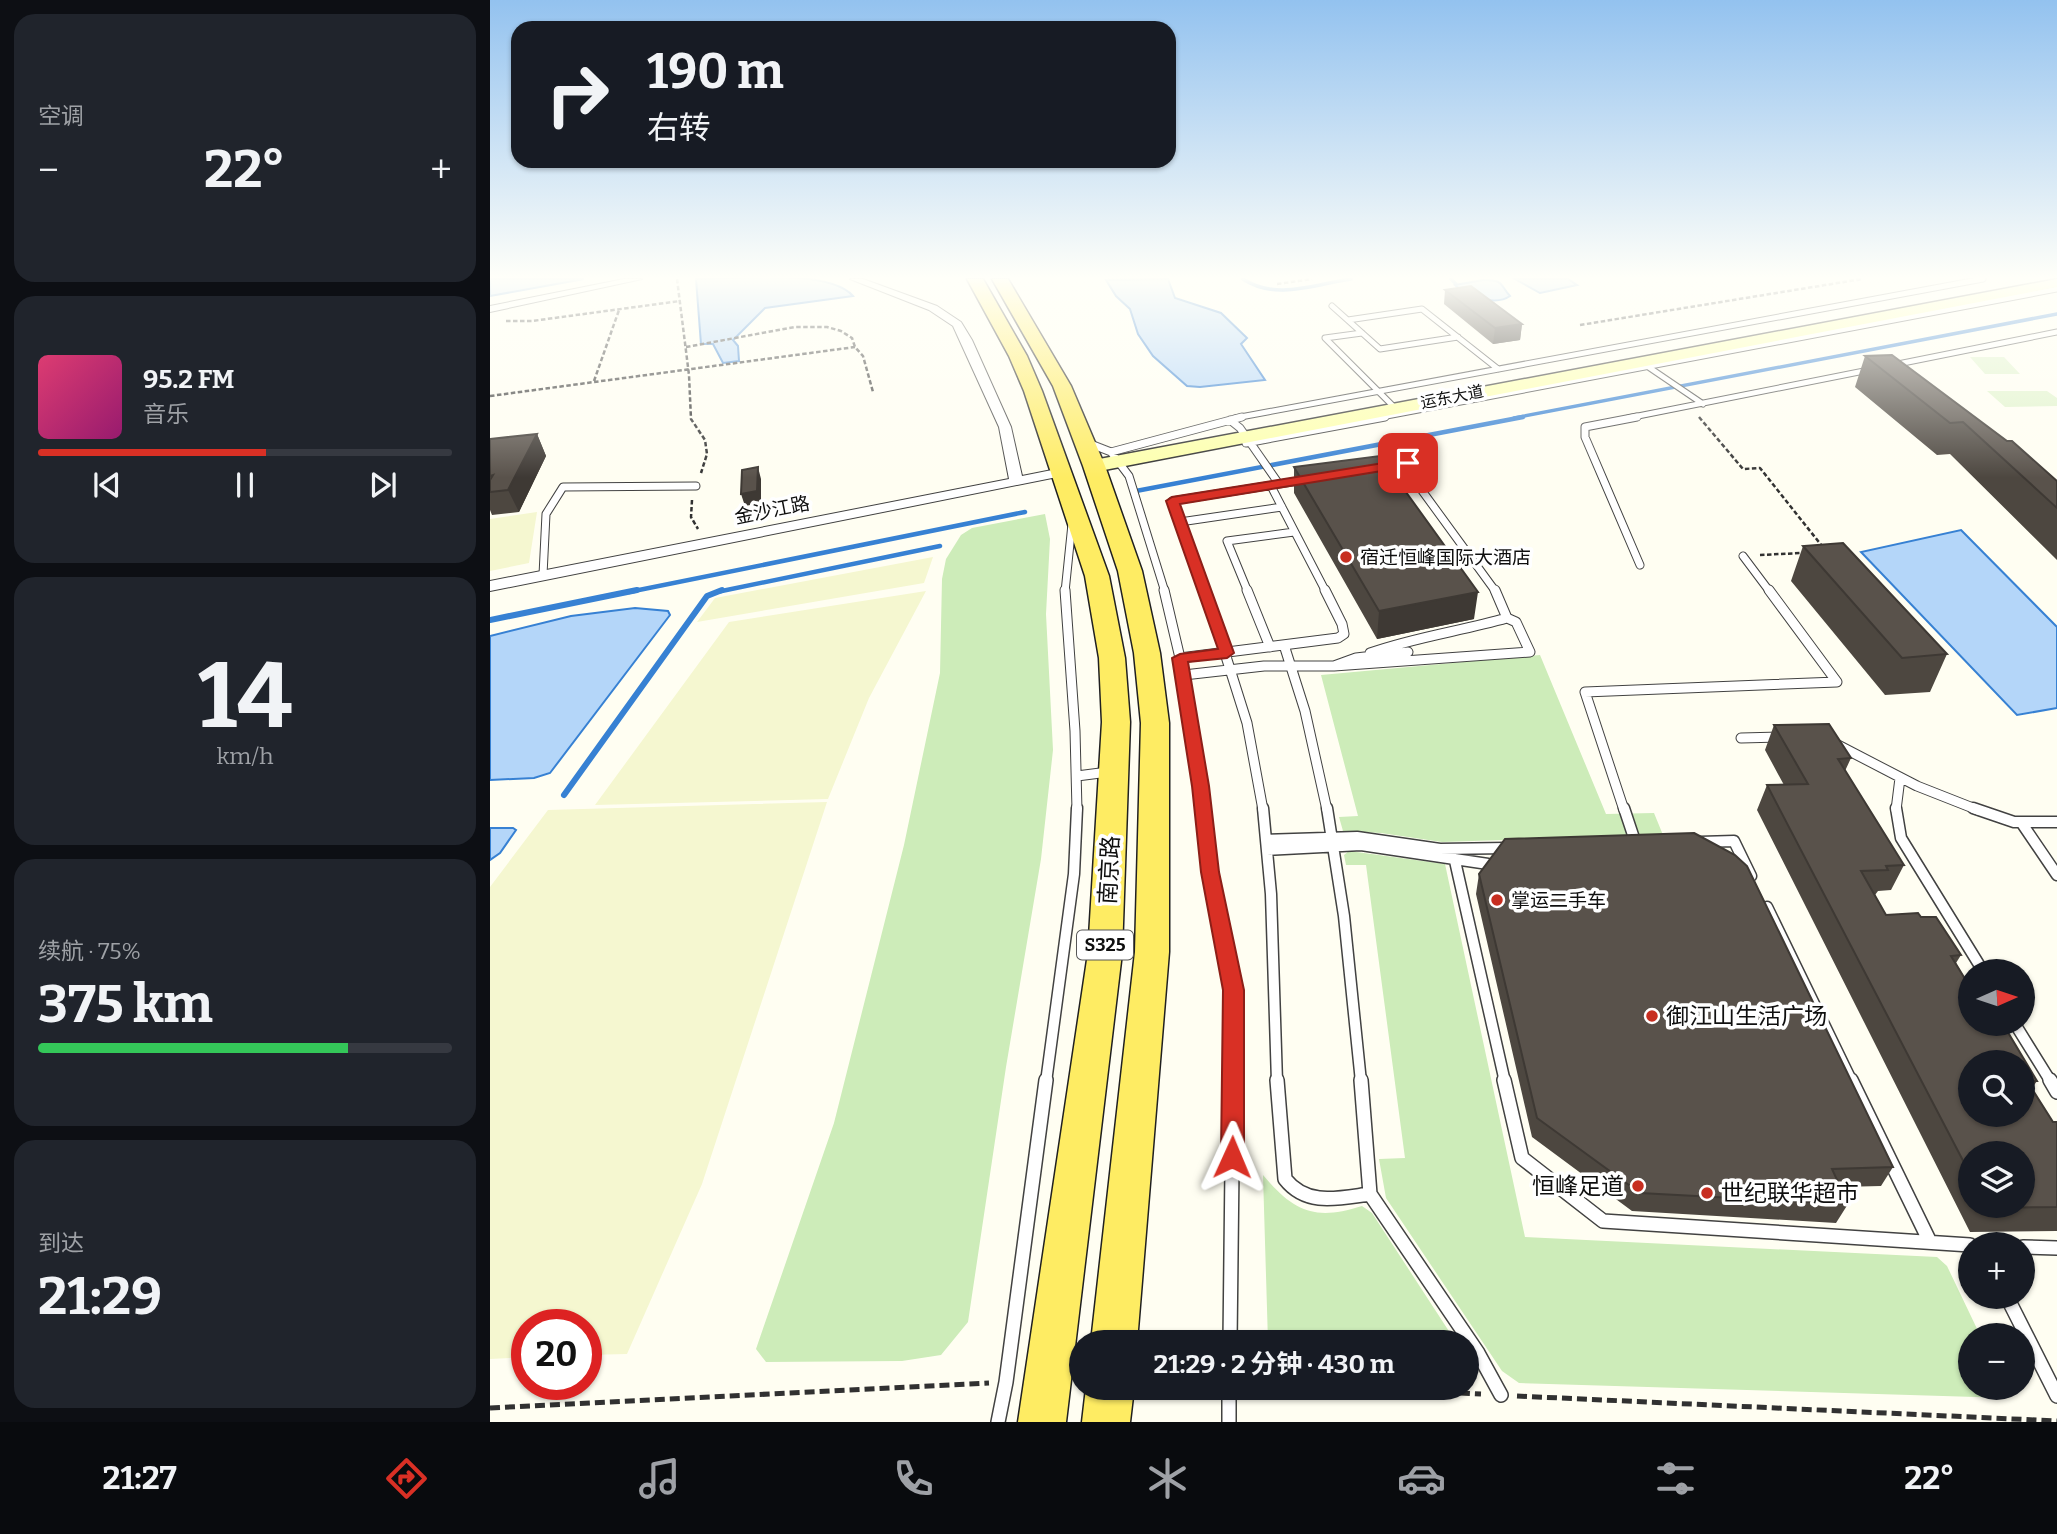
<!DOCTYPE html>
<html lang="zh">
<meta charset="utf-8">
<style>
:root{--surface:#171b24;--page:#20242c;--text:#f1f3f6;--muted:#9ea1a6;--line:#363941;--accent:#d93025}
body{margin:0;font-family:Bitter,"Noto Sans SC",serif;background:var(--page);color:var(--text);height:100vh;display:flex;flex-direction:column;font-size:26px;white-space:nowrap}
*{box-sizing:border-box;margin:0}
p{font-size:23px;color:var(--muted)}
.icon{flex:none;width:38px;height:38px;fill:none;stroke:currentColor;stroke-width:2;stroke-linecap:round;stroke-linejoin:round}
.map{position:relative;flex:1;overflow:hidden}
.panel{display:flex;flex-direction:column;gap:14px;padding:14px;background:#0d0f14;width:490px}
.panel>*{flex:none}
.top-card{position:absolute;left:21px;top:21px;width:665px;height:147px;border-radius:21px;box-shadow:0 2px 5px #0004;background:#171b24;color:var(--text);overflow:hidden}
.needle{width:46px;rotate:87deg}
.tools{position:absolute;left:1468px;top:959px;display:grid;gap:14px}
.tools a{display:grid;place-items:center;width:77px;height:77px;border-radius:50%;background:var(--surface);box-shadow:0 2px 5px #0004;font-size:35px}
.speed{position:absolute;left:21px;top:1309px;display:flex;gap:14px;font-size:35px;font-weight:700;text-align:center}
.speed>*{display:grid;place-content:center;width:91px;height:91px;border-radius:50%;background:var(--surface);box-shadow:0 2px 5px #0004;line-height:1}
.speed .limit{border:10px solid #d22;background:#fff;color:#111}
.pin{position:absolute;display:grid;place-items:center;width:60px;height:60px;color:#fff;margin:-30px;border-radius:14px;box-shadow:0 4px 10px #0006}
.me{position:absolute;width:77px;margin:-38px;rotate:1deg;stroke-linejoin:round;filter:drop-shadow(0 0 5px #0008)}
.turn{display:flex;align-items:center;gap:24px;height:147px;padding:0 21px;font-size:32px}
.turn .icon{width:91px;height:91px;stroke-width:2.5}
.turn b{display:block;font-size:49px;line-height:60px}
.big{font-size:52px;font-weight:700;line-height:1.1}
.panel .card{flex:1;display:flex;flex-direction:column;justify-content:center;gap:10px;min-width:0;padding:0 24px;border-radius:21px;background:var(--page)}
.panel .dial{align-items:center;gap:0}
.dial b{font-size:91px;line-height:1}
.song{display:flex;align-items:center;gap:21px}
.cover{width:84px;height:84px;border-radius:10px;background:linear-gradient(135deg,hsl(340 70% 55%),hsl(320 70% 35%))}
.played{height:7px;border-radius:4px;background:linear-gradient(90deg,var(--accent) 55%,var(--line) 55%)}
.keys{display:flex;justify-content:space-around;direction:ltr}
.heat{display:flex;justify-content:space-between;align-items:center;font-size:38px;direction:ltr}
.charge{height:10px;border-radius:5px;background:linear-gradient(90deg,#34c759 75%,var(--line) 0)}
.trip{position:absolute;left:579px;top:1330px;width:410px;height:70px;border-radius:35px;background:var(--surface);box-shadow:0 2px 5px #0004;font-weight:700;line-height:70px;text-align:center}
.menu{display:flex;height:112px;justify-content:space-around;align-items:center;background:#090b0e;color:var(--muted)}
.menu .icon{width:49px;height:49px}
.menu .current{color:var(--accent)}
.menu b{font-size:32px;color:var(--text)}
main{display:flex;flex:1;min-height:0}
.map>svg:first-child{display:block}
.farmland{fill:#f5f7d0}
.green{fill:#cdecb9}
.pitch{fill:#e0f3cb}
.water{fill:#b4d6f9;stroke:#3781d3;stroke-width:2}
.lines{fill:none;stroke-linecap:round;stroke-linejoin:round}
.stream-far2{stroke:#3781d3;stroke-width:3.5}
.stream-far1{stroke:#3781d3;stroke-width:4.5}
.stream{stroke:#3781d3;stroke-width:6}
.lane-far4-casing{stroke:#424242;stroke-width:7}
.lane-far3-casing{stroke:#424242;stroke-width:9}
.lane-far2-casing{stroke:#424242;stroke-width:11}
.lane-far1-casing{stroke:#424242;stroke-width:13}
.lane-casing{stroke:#424242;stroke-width:16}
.street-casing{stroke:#424242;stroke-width:2}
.secondary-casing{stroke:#313131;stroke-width:3}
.primary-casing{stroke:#202020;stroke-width:3}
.path-far1{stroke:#313131;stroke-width:2.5;stroke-dasharray:4.5 2.5;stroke-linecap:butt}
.path{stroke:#313131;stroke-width:5;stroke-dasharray:10 5;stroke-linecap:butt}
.lane-far4{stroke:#fff;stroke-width:5}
.lane-far3{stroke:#fff;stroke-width:7}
.lane-far2{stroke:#fff;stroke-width:9}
.lane-far1{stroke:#fff;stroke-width:10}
.lane{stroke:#fff;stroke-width:13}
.street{fill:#fff;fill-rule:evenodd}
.secondary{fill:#fdffad;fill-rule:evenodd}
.primary{fill:#feec63;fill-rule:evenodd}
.wall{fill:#4d4740;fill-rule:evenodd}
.shaded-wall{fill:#3e3934}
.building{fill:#59524b;stroke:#3e3934;stroke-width:2;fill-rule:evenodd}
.route{fill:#d93025;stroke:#8d1f18;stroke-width:2}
.poi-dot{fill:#c72e20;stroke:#fff;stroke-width:2.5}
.labels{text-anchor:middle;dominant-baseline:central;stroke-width:7;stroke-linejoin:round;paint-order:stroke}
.far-street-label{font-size:16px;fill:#0f0f0f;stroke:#fff}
.shield{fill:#fff;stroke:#575757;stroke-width:2}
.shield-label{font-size:18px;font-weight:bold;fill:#0f0f0f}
.street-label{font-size:19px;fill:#0f0f0f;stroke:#fff}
.poi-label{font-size:19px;fill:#0f0f0f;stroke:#fff;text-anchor:start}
.near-street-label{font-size:23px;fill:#0f0f0f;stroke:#fff}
.near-poi-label{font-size:23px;fill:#0f0f0f;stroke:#fff;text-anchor:start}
</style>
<main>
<section class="panel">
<div class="card"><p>空调</p>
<div class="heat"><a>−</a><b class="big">22°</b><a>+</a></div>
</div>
<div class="card">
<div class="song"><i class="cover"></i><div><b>95.2 FM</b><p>音乐</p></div></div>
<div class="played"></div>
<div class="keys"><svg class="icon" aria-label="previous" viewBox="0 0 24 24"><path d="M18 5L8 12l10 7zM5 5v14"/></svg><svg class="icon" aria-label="pause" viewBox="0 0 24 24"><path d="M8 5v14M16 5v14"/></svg><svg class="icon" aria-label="next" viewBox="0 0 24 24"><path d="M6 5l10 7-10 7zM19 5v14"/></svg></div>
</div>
<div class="card dial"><b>14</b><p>km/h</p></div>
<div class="card"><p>续航 · 75%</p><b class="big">375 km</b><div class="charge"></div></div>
<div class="card"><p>到达</p><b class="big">21:29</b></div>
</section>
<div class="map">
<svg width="1567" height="1422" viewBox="0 0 1567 1422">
<rect width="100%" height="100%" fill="#fffef2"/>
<path class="farmland" d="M 47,512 L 39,563 L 0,571 L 0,519 Z
M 443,557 L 434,583 L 207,622 L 225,598 Z
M 436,591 L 379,698 L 338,799 L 105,805 L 239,622 Z
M 337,802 L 212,1184 L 137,1354 L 96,1355 L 96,1325 L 37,1325 L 37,1357 L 0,1359 L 0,887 L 58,810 Z"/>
<path class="green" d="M 555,514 L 560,539 L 556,614 L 563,750 L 551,859 L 516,1067 L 478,1322 L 451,1355 L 412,1361 L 276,1362 L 266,1349 L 344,1123 L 414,845 L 450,673 L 452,579 L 456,559 L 471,535 L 482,528 Z
M 1050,655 L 1116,814 L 1164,813 L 1173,835 L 952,842 L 891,833 L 853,831 L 849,817 L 868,816 L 831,675 Z
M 859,851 L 955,864 L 1035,1237 L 1447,1257 L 1457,1266 L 1490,1335 L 1480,1335 L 1480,1388 L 1515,1388 L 1519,1398 L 1029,1383 L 1012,1371 L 896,1198 L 889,1159 L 915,1158 L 876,865 L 856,865 L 854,855 Z
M 773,1175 C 804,1212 825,1221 872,1206 L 882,1213 L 966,1342 L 778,1342 Z"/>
<path class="pitch" d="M 1480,357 L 1514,357 L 1530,374 L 1495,374 Z
M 1497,391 L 1557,391 L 1567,398 L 1567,406 L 1515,407 Z"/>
<path class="water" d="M 0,279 L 94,279 L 0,296 Z
M 206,279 C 243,279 338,268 363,296 L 275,308 L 243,340 L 248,346 L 249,361 L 233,363 L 223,344 L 211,344 Z
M 678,279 L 685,298 L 731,313 L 757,338 L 751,344 L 775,380 L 710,387 L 697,386 L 663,356 L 648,334 L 640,309 L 626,296 L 616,280 Z
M 1025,279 L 1078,279 L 1087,285 L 1050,293 Z
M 993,280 C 1015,280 1009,284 1020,296 C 1006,306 976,297 965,285 Z
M 1471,530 L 1567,627 L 1567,708 L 1527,715 L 1371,552 Z
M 145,608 L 178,611 L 180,615 L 60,773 L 44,778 L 0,780 L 0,636 L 81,616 Z
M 0,828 L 23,828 L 26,830 L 10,853 L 0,860 Z"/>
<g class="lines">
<path class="stream-far2" d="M 753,279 C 786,301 825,284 861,279
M 961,279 L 966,284
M 1024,418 L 1567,314"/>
<path class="stream-far1" d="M 646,491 L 1033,417
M 139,592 L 535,512
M 227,592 L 450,546"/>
<path class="stream" d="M 0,620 L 147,590
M 74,795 L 217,596 L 232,590"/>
<g class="lane-far4-casing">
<path id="lane-far4" d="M 842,306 L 890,349 L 968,337
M 858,320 L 932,309 L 1008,369
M 872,333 L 835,338 L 905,408
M 1403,365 L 1567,332
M 1157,366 L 1213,404
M 745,418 L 1493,279
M 886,418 L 1567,289
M 1138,418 L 1379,370"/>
</g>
<g class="lane-far3-casing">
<path id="lane-far3" d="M 1147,417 L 1095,427 L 1095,437 L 1150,565
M 598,443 L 621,452 L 639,476 L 675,592
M 756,443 L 895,417
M 621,452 L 752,417
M 887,467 L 918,463 L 933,476 L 925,481 L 1006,592
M 789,484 L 815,480
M 781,486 L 836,592
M 690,522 L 792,507
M 1253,556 L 1280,592
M 53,575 L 56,514 L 73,487 L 206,486
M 575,592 L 582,524
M 715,592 L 682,501 L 789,484 L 750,428 L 740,420
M 758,592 L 737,541 L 804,532"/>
</g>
<g class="lane-far2-casing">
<path id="lane-far2" d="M 575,590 L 585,731 L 587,810
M 674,590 L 694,675 L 712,810
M 715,590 L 757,723 L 773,810
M 757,590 L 780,647
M 794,645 L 815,711 L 837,810
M 880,653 C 925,637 971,631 1017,618
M 690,658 L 848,638 L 854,634 L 852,624 L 835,590
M 844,666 L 1040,652 L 1026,622 L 1017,618 L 1005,590
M 694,675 L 774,666 L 844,666 L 866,658 L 918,652
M 1251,738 L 1290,737
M 1344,743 L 1427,786 L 1488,810
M 587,776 L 618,772
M 1134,810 L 1095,692 L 1347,682 L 1279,590
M 1406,810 L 1410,778"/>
</g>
<g class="lane-far1-casing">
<path id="lane-far1" d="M 712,808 L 720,872 L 739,960 L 744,1024 L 743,1082
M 773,808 L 781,894 L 787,1082
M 837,808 L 854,916 L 871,1082
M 1134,808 L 1146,844
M 1406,808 L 1411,838 L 1493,971
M 1483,808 L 1524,822 L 1567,822
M 1531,822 L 1567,875
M 776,840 L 867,837 L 950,849 L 1017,848
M 1210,842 L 1244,841 L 1261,876
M 777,850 L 871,845 L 998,864
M 965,861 L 1015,1082
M 1277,907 L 1362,1082
M 1525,1024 L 1561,1082
M 556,1082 L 584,874 L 587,808"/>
</g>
<g class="lane-casing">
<path id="lane" d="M 787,1080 L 795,1179 C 817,1207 849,1198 880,1194 L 871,1080
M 1014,1080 L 1032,1158 L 1113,1221 L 1480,1245
M 1361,1080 L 1440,1242
M 1560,1080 L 1567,1092
M 880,1194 L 988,1353 L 1011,1395
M 1533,1247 L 1567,1248
M 1517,1297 L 1567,1396
M 740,1342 L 743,1080
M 739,1388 L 739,1422
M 508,1422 L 516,1382 L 556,1080"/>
</g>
<g class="street-casing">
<path id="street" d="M 134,279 L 152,279 L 0,312 L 0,306 Z
M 360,279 L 373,279 L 447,306 L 471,322 L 482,340 L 521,427 L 532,476 L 572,468 L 579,472 L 577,475 L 0,591 L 0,581 L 519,479 L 509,427 L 463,326 L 439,310 Z"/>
</g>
<g class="secondary-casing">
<path id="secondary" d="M 1567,279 L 1567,287 L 604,472 L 595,466 L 604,460 Z"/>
</g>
<g class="primary-casing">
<path id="primary" d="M 477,279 L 493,279 L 537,356 L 552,391 L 619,576 L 635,658 L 640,722 L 632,953 L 576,1422 L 528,1422 L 598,953 L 612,722 L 609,658 L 595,576 L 534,391 L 519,356 Z
M 502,279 L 518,279 L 581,386 L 615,466 L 652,571 L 670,653 L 679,723 L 679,952 L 647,1342 L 601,1342 L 645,952 L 651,723 L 644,653 L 628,571 L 593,466 L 563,386 Z
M 596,1388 L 644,1388 L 640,1422 L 592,1422 Z"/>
</g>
<path class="path-far1" d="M 187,279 L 199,375 L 201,419 L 215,440 L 217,454 L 211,473
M 787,284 L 822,279
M 16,321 L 42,321 L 190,301
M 1090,325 L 1372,279
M 196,347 L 305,327 L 337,327 L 351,331 L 362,338 L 365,347 L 373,356 L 383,392
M 104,381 L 129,310
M 0,396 L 365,347
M 1209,417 L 1253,469 L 1270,468 L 1332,546
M 202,500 L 201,517 L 208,529
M 1270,555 L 1312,553"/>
<path class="path" d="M 850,1388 L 991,1394
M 1027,1396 L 1567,1421
M 0,1408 L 499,1383"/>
<use href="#lane-far4" class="lane-far4"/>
<use href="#lane-far3" class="lane-far3"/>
<use href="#lane-far2" class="lane-far2"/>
<use href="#lane-far1" class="lane-far1"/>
<use href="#lane" class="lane"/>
<use href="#street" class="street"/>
<use href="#secondary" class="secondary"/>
<use href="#primary" class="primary"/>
</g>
<path class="wall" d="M 955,290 L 1032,324 L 1030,340 L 1003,344 L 954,304 Z
M 1375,356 L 1567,481 L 1567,560 L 1460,454 L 1447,455 L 1365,387 Z
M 47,434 L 56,456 L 29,512 L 2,515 L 0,510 L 0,439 Z
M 804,467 L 984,619 L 887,639 L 804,493 Z
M 1313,546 L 1457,654 L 1440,692 L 1395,695 L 1301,581 Z
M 1284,725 L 1361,758 L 1355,771 L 1414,865 L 1401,890 L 1388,891 L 1385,895 L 1396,915 L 1431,917 L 1471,955 L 1466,963 L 1480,987 L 1547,1081 L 1542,1088 L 1563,1122 L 1567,1122 L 1567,1231 L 1480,1232 L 1267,810 L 1277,785 L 1294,785 L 1275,750 ZM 1480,1153 L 1533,1206 L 1480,1206 Z
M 989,874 L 1403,1167 L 1391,1186 L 1350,1187 L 1358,1204 L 1346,1223 L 1142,1211 L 1042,1137 L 986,894 Z"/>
<path class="shaded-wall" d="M 1032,324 L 1030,340 L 1003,344 L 1005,328 Z
M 47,434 L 56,456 L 29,512 L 18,490 Z
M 268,467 L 271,479 L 271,503 L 255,506 L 251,494 Z
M 988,592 L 984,619 L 887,639 L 889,611 Z"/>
<path class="building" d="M 981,286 L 1032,324 L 1005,328 L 955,290 Z
M 1402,355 L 1517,441 L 1522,441 L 1567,481 L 1567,508 L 1473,422 L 1460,423 L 1375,356 Z
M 47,434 L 18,490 L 0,492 L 0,480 L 3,475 L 0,476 L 0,439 Z
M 890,456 L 988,592 L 889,611 L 804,467 Z
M 268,467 L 267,491 L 251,494 L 252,470 Z
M 1353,543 L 1457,654 L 1412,658 L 1313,546 Z
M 1339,724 L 1361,758 L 1348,759 L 1414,865 L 1396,866 L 1398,870 L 1371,871 L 1396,915 L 1428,913 L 1431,917 L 1446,917 L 1471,955 L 1461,956 L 1480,987 L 1480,1024 L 1513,1024 L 1547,1081 L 1537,1081 L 1563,1122 L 1567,1122 L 1567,1207 L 1499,1208 L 1497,1206 L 1533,1206 L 1533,1153 L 1480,1153 L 1480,1174 L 1277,785 L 1318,784 L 1284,725 ZM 1480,1062 L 1533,1062 L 1533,1115 L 1480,1115 Z
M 1204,833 L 1245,855 L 1257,866 L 1403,1167 L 1342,1169 L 1358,1204 L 1150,1193 L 1047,1118 L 989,874 L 1015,839 Z"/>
<linearGradient id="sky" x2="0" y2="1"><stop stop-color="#93c2ef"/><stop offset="0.58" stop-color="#fffff9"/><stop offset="1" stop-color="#fffff9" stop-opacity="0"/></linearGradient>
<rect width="1567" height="478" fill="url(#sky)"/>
<path class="route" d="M 918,459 L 924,463 L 922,466 L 690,504 L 744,653 L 737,658 L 698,662 L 719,786 L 729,872 L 754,990 L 754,1157 L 750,1164 L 742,1167 L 734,1164 L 731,1157 L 733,990 L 711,872 L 702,786 L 682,658 L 690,654 L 728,649 L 676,501 L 682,497 Z"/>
<g class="poi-dot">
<circle cx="856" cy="557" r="7"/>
<circle cx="1007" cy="900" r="7"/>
<circle cx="1162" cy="1016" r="7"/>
<circle cx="1148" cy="1186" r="7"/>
<circle cx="1217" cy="1193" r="7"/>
</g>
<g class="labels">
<g class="far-street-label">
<text transform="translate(962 397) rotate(-11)">运东大道</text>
</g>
<rect class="shield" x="587" y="930.5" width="56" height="29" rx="5"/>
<g class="shield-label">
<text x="615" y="945">S325</text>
</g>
<g class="street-label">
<text transform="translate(282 510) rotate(-11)">金沙江路</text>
</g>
<g class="poi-label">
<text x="870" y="557">宿迁恒峰国际大酒店</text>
<text x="1021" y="900">掌运二手车</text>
</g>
<g class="near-street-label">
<text transform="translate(619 870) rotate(-87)">南京路</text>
</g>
<g class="near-poi-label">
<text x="1176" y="1016">御江山生活广场</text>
<text x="1134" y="1186" text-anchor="end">恒峰足道</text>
<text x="1231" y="1193">世纪联华超市</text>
</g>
</g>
</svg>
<div class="tools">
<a><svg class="needle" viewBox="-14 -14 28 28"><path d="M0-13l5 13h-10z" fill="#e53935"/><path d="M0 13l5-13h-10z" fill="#9ea1a6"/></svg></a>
<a><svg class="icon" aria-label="search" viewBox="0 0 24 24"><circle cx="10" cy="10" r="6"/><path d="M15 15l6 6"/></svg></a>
<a><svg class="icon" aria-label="layers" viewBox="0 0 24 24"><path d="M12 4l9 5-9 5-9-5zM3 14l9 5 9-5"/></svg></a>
<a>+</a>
<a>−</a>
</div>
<div class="speed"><div class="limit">20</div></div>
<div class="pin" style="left:918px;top:463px;background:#d93025"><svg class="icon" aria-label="arrive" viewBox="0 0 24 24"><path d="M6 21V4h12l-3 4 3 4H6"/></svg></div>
<svg class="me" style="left:742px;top:1157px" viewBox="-20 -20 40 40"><path d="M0-17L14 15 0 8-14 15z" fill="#d93025" stroke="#fff" stroke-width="4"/></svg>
<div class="trip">21:29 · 2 分钟 · 430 m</div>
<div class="top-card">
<div class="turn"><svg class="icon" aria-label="right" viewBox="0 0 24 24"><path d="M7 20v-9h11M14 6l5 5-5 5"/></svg><div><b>190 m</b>右转</div></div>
</div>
</div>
</main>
<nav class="menu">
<b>21:27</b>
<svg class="icon current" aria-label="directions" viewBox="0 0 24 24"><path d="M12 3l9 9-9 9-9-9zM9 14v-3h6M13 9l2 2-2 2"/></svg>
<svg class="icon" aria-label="music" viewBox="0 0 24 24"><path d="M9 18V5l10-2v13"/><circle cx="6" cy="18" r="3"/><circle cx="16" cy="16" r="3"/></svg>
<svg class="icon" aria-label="phone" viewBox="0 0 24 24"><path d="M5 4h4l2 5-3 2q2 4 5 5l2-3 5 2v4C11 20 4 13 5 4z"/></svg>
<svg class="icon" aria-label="climate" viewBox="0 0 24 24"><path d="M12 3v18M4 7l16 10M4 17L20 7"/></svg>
<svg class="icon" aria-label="car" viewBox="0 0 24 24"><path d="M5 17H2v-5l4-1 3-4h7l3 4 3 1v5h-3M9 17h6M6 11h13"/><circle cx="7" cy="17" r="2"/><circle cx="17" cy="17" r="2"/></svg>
<svg class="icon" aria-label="filters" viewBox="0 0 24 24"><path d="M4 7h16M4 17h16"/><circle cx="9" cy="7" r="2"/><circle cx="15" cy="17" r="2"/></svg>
<b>22°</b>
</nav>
